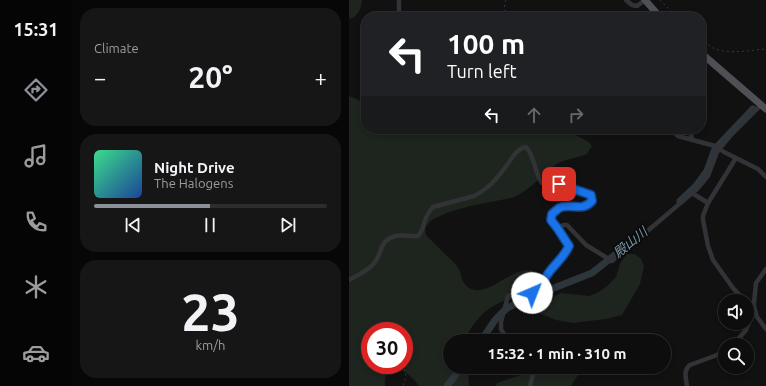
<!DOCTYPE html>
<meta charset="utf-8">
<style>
:root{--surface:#0d0d0e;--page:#161617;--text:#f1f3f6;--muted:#9a9c9e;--line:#2d2d2e;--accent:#8c9099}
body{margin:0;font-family:Ubuntu,"Noto Sans JP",sans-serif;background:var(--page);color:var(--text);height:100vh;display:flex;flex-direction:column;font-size:15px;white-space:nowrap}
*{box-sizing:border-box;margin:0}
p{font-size:13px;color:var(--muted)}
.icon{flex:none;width:22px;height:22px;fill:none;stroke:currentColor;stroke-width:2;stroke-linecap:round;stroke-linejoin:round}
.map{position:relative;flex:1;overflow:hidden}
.sheet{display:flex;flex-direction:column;gap:8px;padding:8px;background:#070708;width:277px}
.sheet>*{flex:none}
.banner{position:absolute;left:12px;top:12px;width:345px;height:122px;border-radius:16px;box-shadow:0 2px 6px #0003,0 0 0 1px var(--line);background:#202124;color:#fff;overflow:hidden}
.buttons{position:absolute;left:369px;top:294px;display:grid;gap:8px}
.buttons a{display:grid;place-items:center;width:36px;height:36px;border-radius:50%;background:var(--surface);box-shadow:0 2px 6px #0003,0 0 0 1px var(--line);font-size:20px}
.speed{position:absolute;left:12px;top:322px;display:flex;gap:8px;font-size:20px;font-weight:700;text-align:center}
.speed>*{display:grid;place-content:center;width:52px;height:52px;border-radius:50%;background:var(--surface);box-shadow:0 2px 6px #0003,0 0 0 1px var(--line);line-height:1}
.speed .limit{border:6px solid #d22;background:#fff;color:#111}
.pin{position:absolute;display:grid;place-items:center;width:34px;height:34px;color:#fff;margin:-17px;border-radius:8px;box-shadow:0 2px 6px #0006}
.me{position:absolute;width:44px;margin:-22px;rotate:44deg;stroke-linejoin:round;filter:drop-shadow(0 0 3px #0008)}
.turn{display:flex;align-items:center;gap:14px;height:84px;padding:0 20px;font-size:18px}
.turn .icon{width:52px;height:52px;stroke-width:2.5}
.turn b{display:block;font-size:28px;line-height:34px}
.lanes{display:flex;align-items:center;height:38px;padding:0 20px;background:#0003;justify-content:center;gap:20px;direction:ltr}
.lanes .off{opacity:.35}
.big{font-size:30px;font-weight:600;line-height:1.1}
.sheet .card{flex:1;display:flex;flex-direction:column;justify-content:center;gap:6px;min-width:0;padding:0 14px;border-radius:16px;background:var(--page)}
.sheet .dial{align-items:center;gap:0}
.dial b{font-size:52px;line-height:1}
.song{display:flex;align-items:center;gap:12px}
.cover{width:48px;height:48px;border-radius:6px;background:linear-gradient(135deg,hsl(150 70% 55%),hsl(220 70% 35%))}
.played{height:4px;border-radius:2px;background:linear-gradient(90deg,var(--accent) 50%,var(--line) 50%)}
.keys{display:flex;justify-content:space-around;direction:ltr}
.heat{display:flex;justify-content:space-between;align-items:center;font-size:22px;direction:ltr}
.trip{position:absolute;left:94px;top:334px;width:228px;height:40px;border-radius:20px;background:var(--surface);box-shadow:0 2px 6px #0003,0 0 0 1px var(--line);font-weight:600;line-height:40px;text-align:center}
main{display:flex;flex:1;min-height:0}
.tabs{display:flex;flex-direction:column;width:72px;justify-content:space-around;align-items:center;background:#050506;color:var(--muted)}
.tabs .icon{width:28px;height:28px}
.tabs .current{color:var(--accent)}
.tabs b{font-size:18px;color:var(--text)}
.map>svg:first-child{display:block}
.green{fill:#1e241e;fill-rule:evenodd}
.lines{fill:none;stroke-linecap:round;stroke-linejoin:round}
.river{stroke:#2d363b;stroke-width:7}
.path{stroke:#383a3e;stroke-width:1;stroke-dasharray:2 3;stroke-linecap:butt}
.street{stroke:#323337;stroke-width:4.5}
.primary{stroke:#4e5055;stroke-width:7}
.route-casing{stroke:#114b97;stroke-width:10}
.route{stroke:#1a73e8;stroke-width:7}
.labels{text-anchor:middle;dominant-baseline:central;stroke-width:4;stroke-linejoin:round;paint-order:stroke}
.water-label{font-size:13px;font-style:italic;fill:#7c98aa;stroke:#0c0c0d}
</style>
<main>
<nav class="tabs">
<b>15:31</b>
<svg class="icon current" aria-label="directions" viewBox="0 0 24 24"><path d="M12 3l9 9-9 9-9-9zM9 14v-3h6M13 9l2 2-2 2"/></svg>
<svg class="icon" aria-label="music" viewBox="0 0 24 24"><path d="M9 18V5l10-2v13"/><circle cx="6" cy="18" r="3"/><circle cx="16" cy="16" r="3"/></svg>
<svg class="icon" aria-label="phone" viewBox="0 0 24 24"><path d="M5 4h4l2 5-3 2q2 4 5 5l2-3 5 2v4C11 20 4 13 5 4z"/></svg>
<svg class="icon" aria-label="climate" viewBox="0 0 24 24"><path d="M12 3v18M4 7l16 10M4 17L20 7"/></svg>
<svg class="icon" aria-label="car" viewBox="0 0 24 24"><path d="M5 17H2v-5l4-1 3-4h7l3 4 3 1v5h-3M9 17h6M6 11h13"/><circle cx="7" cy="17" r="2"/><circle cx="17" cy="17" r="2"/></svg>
</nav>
<section class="sheet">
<div class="card"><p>Climate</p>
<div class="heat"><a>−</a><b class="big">20°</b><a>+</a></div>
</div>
<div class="card">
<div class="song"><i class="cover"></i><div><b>Night Drive</b><p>The Halogens</p></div></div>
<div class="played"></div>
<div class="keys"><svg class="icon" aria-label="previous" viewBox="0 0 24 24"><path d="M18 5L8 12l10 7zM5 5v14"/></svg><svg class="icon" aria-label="pause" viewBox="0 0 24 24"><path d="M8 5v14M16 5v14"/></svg><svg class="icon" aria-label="next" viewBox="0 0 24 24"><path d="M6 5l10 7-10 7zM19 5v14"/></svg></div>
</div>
<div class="card dial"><b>23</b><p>km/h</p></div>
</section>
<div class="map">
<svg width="417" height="386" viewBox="0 0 417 386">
<rect width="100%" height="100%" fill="#111112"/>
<path class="green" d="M 0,0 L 13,0 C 12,9 9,17 0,19 Z
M 0,96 L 17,103 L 17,129 L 215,129 L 240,142 L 243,146 L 238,154 C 228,158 215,159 206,165 C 193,175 181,190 165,197 C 151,202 64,211 78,236 C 83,241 88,246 93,251 C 98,256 104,261 108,266 C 114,274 111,284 122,289 C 142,298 168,259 190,273 C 193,281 192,291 184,295 C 179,298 172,297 166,298 C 143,302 124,319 116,341 L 101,341 L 101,367 L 119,367 L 120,386 L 70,386 C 60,371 34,355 36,386 L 0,386 ZM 21,331 L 55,331 L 55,365 L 21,365 Z
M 277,254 L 286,254 L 292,259 L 295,266 L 291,284 L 273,315 L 257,319 L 224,323 L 207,320 L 187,312 L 186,309 L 191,301 L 202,298 L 212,293 L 240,296 L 250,292 L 258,286 L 267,277 L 271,264 Z
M 184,367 L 234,367 L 222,386 L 147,386 L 148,383 L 169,376 L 183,369 Z"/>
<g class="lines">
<path class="river" d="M 331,201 L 347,186 L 358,171 L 366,149 L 404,109
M 132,341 L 146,320 L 158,308 L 177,299 L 243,273 L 291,235
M 98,386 L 113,367"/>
<path class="path" d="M 311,0 L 328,17
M 156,17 C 157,11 154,6 157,0
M 352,38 C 356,41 360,46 364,48 C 380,55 401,50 417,49
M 52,365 C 59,371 57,379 54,386"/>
<path class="street" d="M 50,0 L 50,17
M 277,0 L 283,5 L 288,6 L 296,0
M 321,129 L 329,136 L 366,146 L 375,152 L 409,169 L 417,177
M 341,129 L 343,140
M 387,158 L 359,203 L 354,216 L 354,220 L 359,246 L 364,260 L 384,288 L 396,301
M 343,193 L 359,203
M 209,229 L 214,225 L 218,225 L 237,245 L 263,261 L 348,189 L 359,176 L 368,152 L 381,136 L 412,105
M 0,280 C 9,275 21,270 26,262 C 34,251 30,240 47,236 C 54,234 62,237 69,236 C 77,227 73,218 84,207 L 125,196 C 138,190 147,180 155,169 C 162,161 166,149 177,147 C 187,158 185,173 193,183 L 210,184 L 242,195 C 250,211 221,206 214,207 C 209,208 206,211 203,214 L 202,220 L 209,229 L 220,246 C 215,257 207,262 201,271 C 195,279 193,289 183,293 C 176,297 168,292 159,296 L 152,322 L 152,329 L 157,338 L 171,341
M 398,302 L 405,306 L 408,317 L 417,329
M 384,345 L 397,330 L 404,313 L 407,283 L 417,269
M 181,386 L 186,367
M 338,386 C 337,378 334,370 341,365 L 368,355 L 376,350"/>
<path class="primary" d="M 296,0 L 311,17
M 352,53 L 417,109"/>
</g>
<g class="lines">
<g class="route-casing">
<path id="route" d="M 183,293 C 195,286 193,281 201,271 C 207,263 215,257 220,246 L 209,229 L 202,220 L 203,214 C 205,212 208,210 210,208 C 222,202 232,213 243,201 L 242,195 L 210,184"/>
</g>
<use href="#route" class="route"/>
</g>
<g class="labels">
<g class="water-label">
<text transform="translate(281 242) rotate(-39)">殿山川</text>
</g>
</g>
</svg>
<div class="buttons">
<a><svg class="icon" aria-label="sound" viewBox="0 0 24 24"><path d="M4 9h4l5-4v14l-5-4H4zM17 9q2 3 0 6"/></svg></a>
<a><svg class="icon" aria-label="search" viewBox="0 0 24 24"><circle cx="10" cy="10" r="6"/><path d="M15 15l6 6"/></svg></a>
</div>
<div class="speed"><div class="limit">30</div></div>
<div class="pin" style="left:210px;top:184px;background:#d93025"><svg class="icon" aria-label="arrive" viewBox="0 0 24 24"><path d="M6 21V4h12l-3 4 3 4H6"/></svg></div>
<svg class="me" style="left:183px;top:293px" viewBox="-20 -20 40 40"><circle r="19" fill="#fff"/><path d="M0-13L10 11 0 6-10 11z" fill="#1a73e8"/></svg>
<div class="trip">15:32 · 1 min · 310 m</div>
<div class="banner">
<div class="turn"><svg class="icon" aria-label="left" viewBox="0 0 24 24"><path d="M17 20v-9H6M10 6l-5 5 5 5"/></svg><div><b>100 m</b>Turn left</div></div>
<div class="lanes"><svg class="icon" aria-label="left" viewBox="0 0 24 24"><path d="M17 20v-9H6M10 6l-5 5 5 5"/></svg><svg class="icon off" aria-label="ahead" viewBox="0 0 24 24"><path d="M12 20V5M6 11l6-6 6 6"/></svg><svg class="icon off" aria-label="right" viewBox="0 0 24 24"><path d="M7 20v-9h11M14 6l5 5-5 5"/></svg></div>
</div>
</div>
</main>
